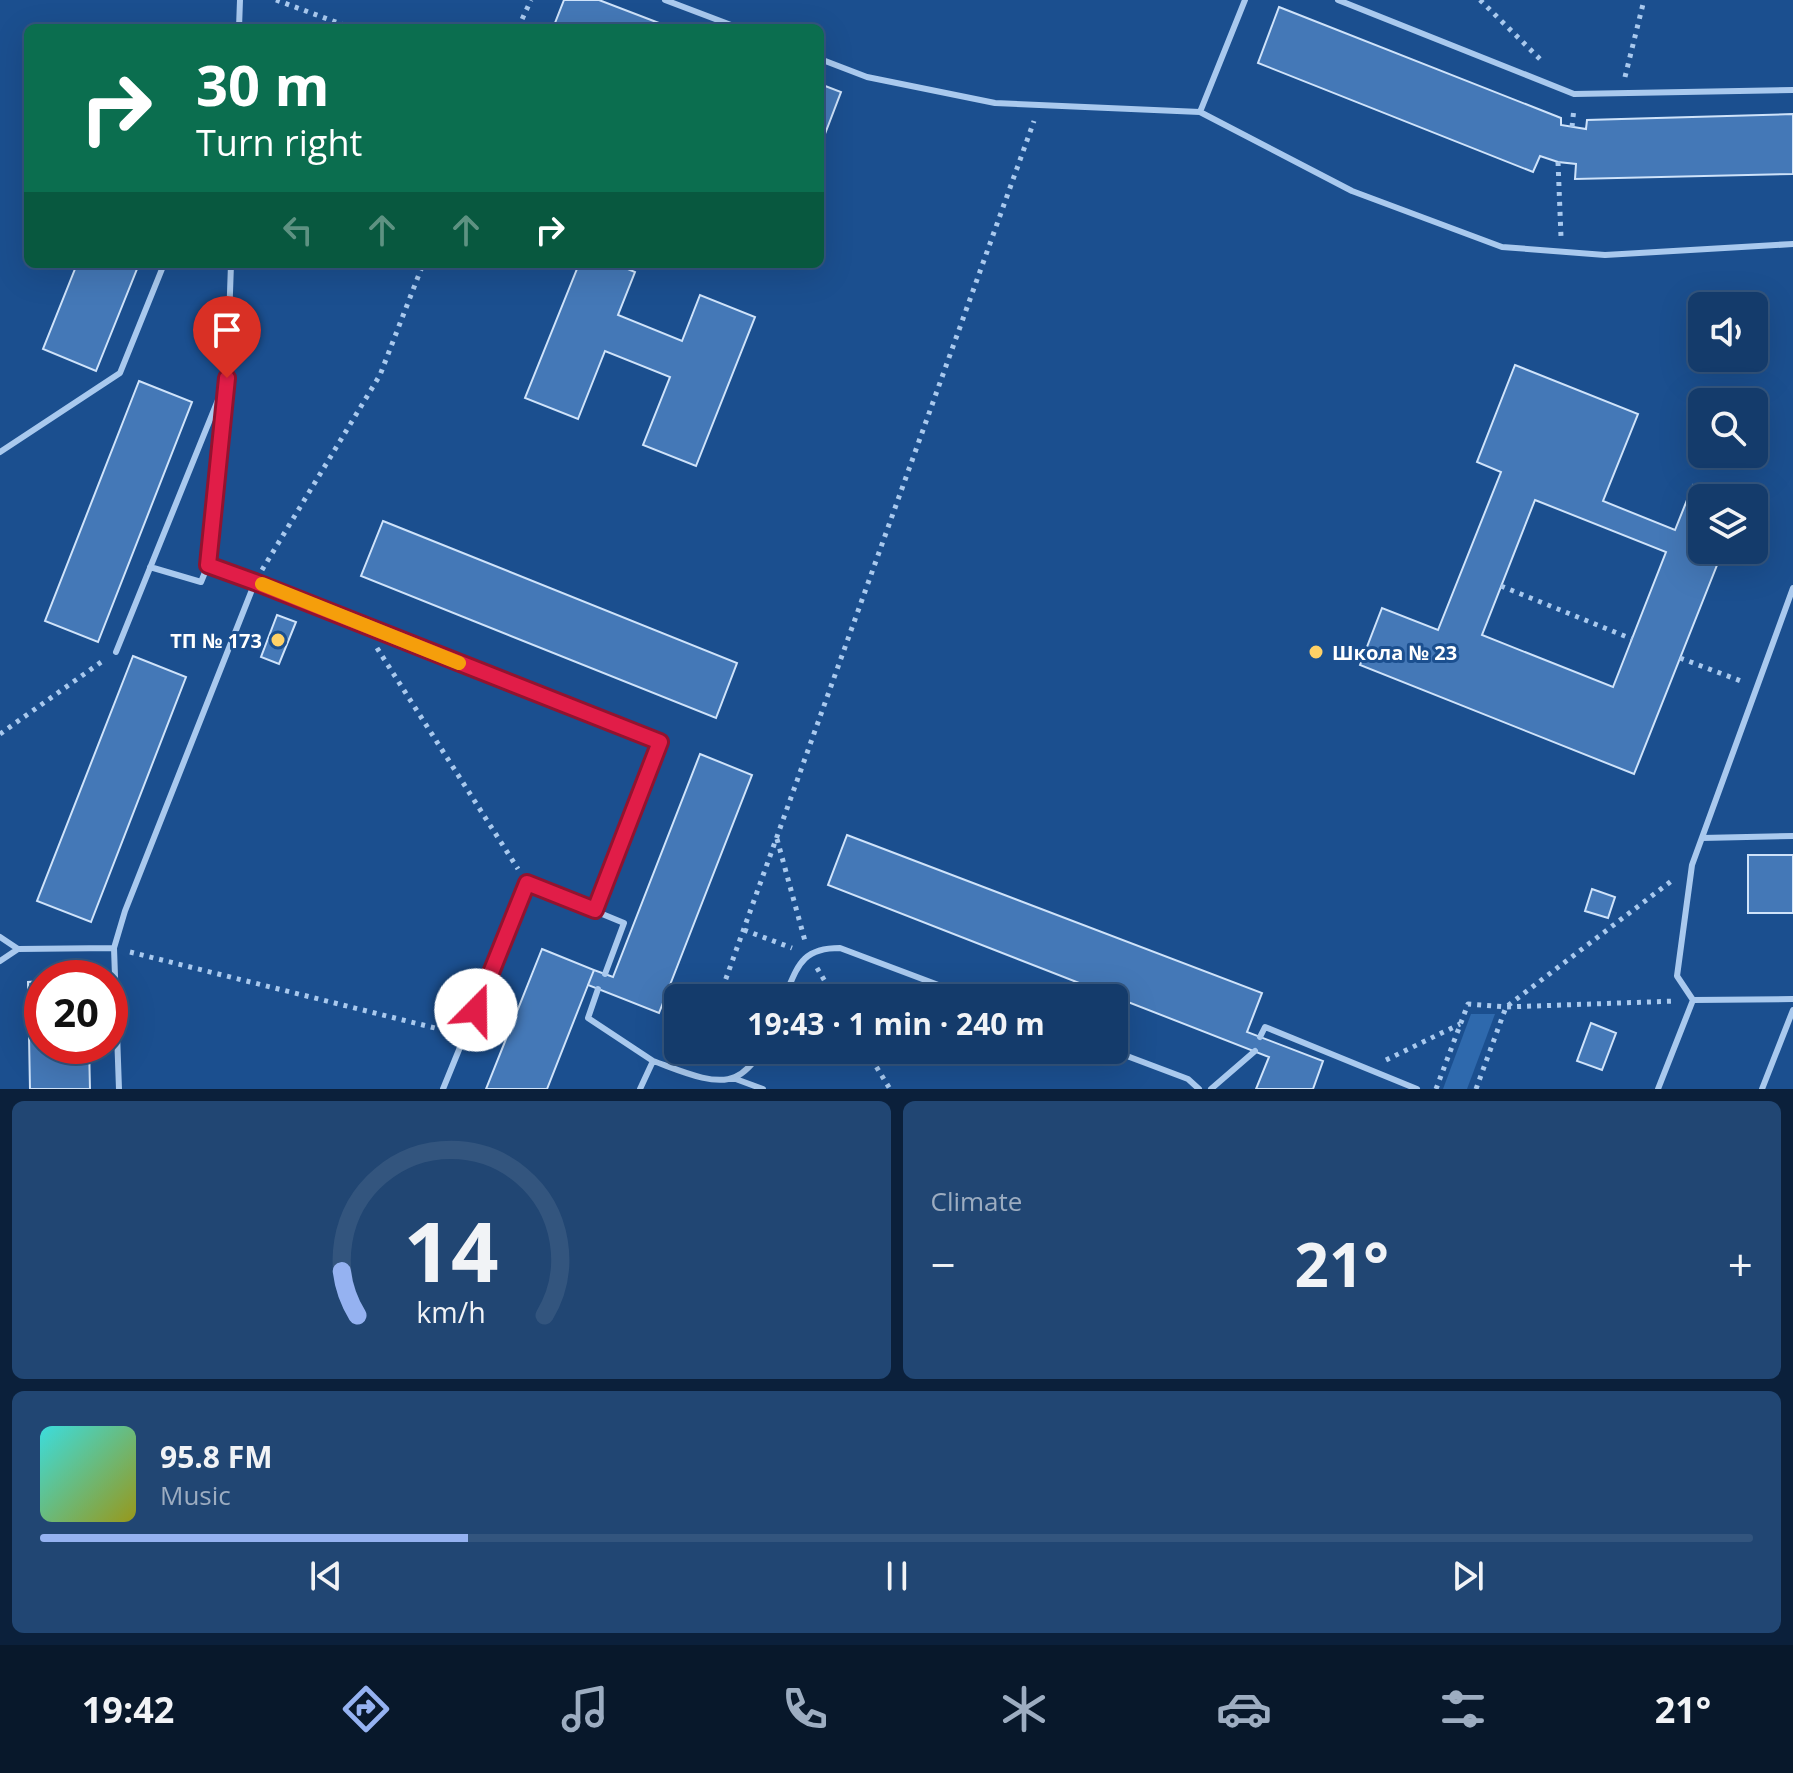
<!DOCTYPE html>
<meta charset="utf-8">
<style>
:root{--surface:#143b6b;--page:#214673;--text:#f1f3f6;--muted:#9dadc1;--line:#33557e;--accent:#95b2f1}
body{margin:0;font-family:"Open Sans",sans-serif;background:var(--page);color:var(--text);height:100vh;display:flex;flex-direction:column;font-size:30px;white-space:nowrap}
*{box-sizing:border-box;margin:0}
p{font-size:26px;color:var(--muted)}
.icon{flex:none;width:44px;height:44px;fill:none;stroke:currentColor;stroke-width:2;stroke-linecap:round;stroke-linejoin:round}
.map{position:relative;height:1089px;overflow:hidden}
.details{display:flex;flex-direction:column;gap:12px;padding:12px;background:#0b203b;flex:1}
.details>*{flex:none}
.guide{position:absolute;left:24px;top:24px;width:800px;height:244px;border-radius:12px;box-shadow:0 8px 32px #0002,0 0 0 2px var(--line);background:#0b6e4f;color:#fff;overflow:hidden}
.buttons{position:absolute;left:1688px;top:292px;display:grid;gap:16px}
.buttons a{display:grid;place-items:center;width:80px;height:80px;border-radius:12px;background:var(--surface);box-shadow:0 8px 32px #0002,0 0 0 2px var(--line);font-size:40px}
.speed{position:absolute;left:24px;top:960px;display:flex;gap:16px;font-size:40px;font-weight:700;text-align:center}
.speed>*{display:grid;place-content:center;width:104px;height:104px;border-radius:50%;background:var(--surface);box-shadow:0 8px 32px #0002,0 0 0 2px var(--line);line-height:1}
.speed .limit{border:12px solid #d22;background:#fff;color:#111}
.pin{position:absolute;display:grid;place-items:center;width:68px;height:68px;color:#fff;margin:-82px -34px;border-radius:50% 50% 50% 0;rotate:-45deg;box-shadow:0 0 8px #0007}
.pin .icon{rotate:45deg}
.me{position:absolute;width:88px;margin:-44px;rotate:22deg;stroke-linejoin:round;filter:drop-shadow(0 0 6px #0008)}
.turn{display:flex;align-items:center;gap:28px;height:168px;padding:0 40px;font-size:36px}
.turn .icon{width:104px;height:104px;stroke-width:2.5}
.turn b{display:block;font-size:56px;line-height:68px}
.lanes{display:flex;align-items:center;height:76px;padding:0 40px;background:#0003;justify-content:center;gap:40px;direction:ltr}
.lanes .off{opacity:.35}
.big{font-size:60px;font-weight:700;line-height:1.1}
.details .card{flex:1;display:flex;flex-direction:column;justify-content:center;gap:12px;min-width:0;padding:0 28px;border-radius:12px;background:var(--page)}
.details .dial{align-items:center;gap:0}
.dial svg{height:208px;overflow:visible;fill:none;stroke:var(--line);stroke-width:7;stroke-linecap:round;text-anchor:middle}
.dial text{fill:var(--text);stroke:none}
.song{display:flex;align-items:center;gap:24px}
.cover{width:96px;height:96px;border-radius:12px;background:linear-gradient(135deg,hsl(180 70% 55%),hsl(60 70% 35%))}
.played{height:8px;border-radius:4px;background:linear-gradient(90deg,var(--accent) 25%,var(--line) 25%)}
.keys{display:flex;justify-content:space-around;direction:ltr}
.heat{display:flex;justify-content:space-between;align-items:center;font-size:44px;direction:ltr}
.details .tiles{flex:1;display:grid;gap:12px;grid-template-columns:1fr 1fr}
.card:last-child{grid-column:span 2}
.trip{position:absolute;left:664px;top:984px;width:464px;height:80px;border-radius:12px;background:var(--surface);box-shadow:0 8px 32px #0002,0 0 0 2px var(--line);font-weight:700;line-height:80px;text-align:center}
.dock{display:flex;height:128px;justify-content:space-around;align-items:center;background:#08182b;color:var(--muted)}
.dock .icon{width:56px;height:56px}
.dock .selected{color:var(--accent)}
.dock b{font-size:36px;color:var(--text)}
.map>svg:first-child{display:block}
.green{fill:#2e69ad}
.building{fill:#4478b7;stroke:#cfe3fa;stroke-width:2;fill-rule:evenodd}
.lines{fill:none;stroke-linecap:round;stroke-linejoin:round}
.path{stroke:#a9c9ee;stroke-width:5;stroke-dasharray:4 6;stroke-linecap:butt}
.service{stroke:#a9c9ee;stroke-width:6}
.route-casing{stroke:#92132f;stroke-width:20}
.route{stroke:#e11d48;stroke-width:14}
.slow{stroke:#f59e0b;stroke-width:14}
.poi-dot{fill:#ffd166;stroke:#1b4f8f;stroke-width:3}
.labels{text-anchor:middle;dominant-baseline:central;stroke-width:6;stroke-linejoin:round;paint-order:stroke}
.poi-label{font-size:20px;font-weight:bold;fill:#fff;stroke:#1b4f8f;text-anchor:end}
</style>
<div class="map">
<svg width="1793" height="1089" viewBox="0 0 1793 1089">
<rect width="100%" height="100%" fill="#1b4f8f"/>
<path class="green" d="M 1471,1014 L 1495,1014 L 1467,1089 L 1443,1089 Z"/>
<path class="building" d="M 564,0 L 599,0 L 672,28 L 553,28 Z
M 1279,7 L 1561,118 L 1561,125 L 1586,129 L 1587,120 L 1793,114 L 1793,174 L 1575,179 L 1576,164 L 1558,162 L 1540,156 L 1533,172 L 1258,63 Z
M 820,84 L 841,92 L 820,147 Z
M 77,264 L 139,264 L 96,371 L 43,349 Z
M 579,264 L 616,264 L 635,272 L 618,315 L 682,341 L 700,295 L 755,317 L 696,466 L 643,445 L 670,377 L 605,351 L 578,419 L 525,398 Z
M 1515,365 L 1638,414 L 1603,501 L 1675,530 L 1693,485 L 1728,498 L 1702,498 L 1702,550 L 1723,550 L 1634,774 L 1360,665 L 1382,608 L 1438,630 L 1501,472 L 1477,462 ZM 1535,500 L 1666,552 L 1613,687 L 1482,635 Z
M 139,381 L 192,402 L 98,642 L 45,621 Z
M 383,521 L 737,663 L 716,718 L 361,576 Z
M 277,615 L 296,622 L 279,664 L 261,657 Z
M 133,656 L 186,677 L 91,922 L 37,901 Z
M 700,754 L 752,775 L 659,1013 L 588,985 L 594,970 L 613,977 Z
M 847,835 L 1262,993 L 1247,1032 L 1323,1061 L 1313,1089 L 1256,1089 L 1269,1057 L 828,885 Z
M 1748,855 L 1793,855 L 1793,913 L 1748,913 Z
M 1592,889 L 1615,897 L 1608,918 L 1585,911 Z
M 542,949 L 594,970 L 588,985 L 547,1089 L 486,1089 Z
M 42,981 L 42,1046 L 89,1046 L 90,1089 L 30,1089 L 28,982 Z
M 1591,1023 L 1616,1033 L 1602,1070 L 1577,1061 Z"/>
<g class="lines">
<path class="path" d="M 276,0 L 352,28
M 1480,0 L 1544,63
M 518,28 L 531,0
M 1625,77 L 1644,0
M 1572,127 L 1574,108
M 1558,162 L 1561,237
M 262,570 L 380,375 L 423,264
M 1501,586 L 1632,639
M 377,648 L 518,869
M 1680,658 L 1741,681
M 0,734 L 104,660
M 777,839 L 805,941
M 744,930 L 792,948
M 130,952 L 451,1032
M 817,968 L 835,998
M 719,998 L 1034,121
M 866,1050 L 890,1089
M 1386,1060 L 1460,1024
M 1436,1089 L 1468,1004 L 1506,1007 L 1676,1001
M 1476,1089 L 1506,1007 L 1674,879"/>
<path class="service" d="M 665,0 L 739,28
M 1338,0 L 1574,94 L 1793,90
M 239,28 L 240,0
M 820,59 L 867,77 L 995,103 L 1200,112 L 1352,191 L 1502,247 L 1605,255 L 1793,244
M 1200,112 L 1245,0
M 0,452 L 120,373 L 164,264
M 208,565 L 227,378 L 231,264
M 150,567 L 201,582 L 208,565 L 255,582 L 660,742 L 595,910
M 116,652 L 224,385
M 1702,838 L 1793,836
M 0,937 L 18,949 L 114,948
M 0,961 L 18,949
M 598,989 L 588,1018 L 653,1061
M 784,998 C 798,966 801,948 840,948 L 973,998
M 1693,1000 L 1677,976 L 1692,865 L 1793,588
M 1260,1037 L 1265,1027 L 1417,1089
M 1111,1050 L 1188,1079 L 1199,1089
M 733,1078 L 763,1089
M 119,1089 L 114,948 L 125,911 L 255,582
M 443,1089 L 527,883 L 624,923 L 605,974
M 640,1089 L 653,1061 C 674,1068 713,1087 735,1077 C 747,1072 755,1060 763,1050
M 1211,1089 L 1255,1051
M 1658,1089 L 1693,1000 L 1793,999
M 1762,1089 L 1793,1010"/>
</g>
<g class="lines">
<g class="route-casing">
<path id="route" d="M 227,378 L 208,565 L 255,582 L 660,742 L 595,910 L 527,883 L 476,1010"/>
</g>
<use href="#route" class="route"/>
<path class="slow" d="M 262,584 L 459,663"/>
</g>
<g class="poi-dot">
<circle cx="278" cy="640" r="8"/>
<circle cx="1316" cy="652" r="8"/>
</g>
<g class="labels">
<g class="poi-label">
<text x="262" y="640">ТП № 173</text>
<text x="1332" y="652" text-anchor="start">Школа № 23</text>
</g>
</g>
</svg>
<div class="buttons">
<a><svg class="icon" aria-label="sound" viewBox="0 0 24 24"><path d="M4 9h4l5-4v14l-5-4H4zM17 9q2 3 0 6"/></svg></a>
<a><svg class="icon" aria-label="search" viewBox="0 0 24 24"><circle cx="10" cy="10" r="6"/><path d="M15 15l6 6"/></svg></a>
<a><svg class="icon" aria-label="layers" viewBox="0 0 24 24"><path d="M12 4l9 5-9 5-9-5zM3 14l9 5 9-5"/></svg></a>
</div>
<div class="speed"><div class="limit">20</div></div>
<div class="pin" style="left:227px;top:378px;background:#d93025"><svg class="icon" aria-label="arrive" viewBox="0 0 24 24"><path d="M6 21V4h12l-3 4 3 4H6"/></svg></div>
<svg class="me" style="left:476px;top:1010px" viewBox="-20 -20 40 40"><circle r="19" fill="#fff"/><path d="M0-13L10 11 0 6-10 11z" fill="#e11d48"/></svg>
<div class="trip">19:43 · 1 min · 240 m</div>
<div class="guide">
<div class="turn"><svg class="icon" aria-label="right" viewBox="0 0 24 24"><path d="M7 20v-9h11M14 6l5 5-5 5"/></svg><div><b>30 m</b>Turn right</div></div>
<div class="lanes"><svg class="icon off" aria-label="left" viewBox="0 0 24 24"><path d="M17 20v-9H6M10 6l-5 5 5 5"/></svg><svg class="icon off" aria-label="ahead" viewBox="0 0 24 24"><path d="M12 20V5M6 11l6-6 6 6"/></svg><svg class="icon off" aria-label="ahead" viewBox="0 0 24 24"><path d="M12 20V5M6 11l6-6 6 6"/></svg><svg class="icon" aria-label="right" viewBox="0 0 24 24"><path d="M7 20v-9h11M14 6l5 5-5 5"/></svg></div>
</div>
</div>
<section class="details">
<div class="tiles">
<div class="card dial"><svg viewBox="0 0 100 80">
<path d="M14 69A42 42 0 1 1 86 69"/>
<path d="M14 69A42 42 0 0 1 8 52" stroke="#95b2f1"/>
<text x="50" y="56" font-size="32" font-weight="700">14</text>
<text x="50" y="72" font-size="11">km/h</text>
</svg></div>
<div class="card"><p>Climate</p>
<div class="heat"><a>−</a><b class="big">21°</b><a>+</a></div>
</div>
<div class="card">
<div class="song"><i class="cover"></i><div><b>95.8 FM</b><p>Music</p></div></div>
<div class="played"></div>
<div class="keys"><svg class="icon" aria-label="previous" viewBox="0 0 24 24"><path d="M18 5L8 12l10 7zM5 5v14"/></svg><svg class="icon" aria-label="pause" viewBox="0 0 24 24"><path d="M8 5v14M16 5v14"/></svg><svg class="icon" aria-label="next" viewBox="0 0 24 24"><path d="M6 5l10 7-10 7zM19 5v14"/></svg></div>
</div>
</div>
</section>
<nav class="dock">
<b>19:42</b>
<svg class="icon selected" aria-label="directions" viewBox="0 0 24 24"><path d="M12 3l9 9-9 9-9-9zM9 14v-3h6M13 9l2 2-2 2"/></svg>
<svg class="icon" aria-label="music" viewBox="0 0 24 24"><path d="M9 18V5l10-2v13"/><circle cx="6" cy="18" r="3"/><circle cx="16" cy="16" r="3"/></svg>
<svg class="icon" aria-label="phone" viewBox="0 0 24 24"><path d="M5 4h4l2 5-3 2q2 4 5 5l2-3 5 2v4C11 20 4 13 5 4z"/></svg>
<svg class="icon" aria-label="climate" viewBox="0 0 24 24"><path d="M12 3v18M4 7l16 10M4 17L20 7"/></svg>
<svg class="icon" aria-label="car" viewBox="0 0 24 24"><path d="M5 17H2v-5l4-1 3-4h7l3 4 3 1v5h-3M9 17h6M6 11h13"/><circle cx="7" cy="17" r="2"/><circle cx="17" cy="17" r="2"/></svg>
<svg class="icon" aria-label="filters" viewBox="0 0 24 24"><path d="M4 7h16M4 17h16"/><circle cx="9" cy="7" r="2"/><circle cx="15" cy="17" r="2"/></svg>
<b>21°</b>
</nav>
